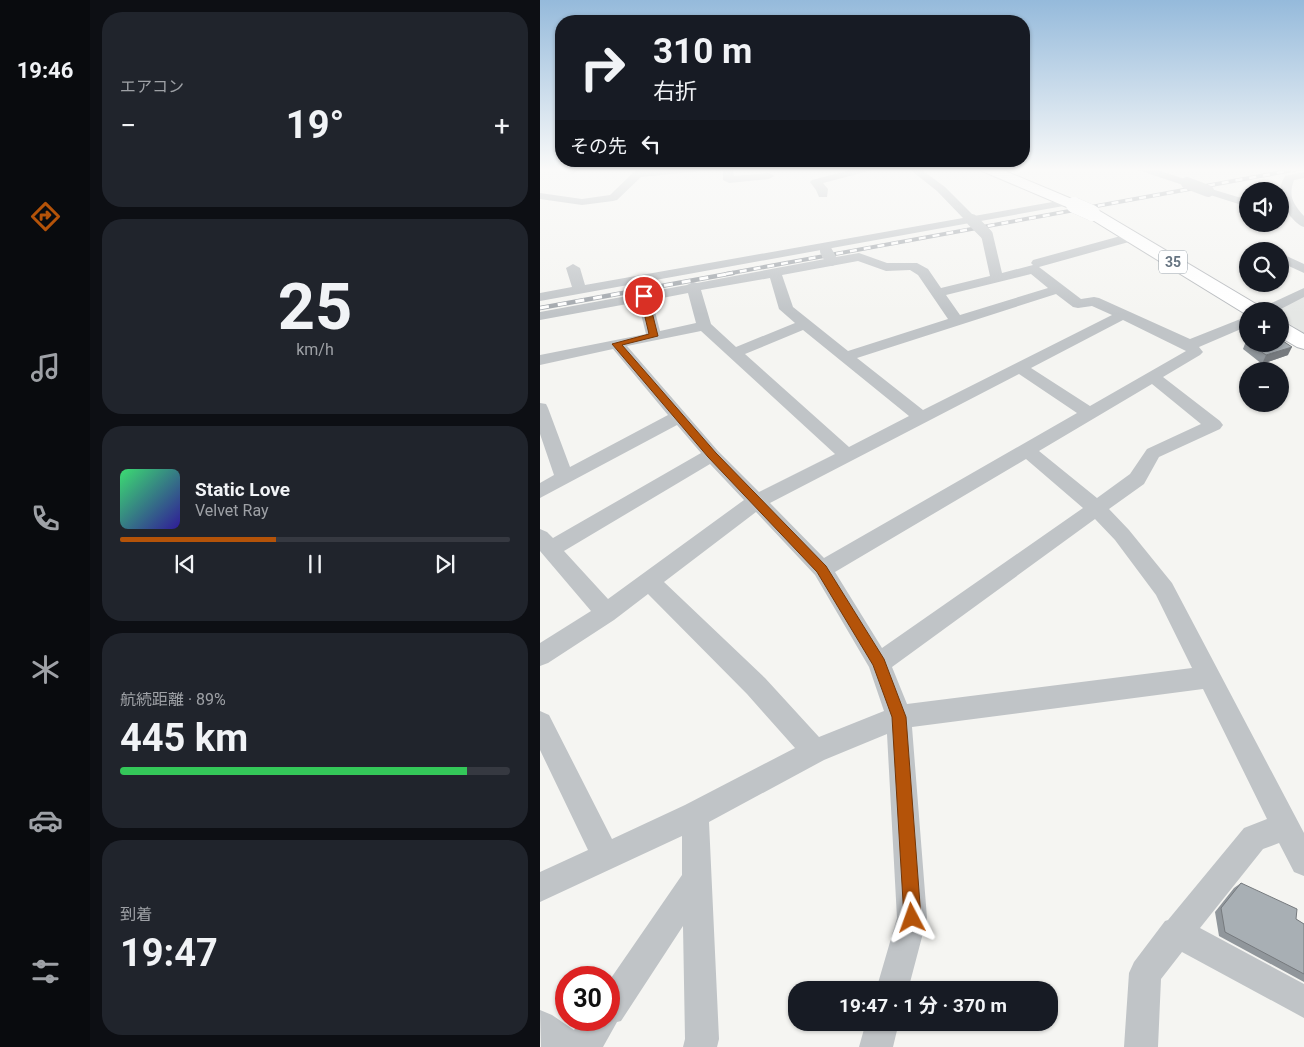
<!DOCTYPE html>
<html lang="ja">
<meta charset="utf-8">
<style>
:root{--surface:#171b24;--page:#20242c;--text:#f1f3f6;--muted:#9ea1a6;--line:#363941;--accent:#b45309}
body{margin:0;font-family:Roboto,"Noto Sans JP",sans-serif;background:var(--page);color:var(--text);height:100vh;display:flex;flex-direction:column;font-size:19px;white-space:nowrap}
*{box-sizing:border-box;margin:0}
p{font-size:16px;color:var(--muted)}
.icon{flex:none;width:28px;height:28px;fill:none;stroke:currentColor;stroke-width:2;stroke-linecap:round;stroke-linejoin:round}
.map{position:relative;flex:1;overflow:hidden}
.sheet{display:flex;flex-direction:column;gap:12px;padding:12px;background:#0d0f14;width:450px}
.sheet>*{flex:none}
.top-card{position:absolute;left:15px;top:15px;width:475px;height:152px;border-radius:20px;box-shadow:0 1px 4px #0004;background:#171b24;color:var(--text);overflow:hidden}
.fabs{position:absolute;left:699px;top:182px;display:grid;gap:10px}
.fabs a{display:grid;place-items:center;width:50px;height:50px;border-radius:50%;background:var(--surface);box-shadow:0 1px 4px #0004;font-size:25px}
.speed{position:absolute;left:15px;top:966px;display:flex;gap:10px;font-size:25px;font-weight:700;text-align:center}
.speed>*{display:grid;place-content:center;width:65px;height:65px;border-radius:50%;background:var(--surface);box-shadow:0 1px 4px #0004;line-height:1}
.speed .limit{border:8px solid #d22;background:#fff;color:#111}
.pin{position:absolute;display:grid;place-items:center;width:42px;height:42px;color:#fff;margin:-21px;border:2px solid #fff;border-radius:50%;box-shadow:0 1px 5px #0007}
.me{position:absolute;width:55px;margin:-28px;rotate:356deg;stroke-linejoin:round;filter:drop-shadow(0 0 4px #0008)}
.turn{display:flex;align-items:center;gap:18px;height:105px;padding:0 15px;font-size:22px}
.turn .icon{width:65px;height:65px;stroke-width:2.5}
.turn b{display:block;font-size:35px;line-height:42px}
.then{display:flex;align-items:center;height:48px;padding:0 15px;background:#0003;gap:10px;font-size:19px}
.big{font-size:38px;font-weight:700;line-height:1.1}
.sheet .tile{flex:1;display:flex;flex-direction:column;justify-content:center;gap:8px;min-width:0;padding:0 18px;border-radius:20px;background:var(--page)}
.sheet .dial{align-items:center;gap:0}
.dial b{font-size:65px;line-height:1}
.song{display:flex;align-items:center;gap:15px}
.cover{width:60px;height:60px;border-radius:8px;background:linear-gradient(135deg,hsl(140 70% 55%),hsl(250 70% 35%))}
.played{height:5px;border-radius:2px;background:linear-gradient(90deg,var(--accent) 40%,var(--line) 40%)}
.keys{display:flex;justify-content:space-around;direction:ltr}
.heat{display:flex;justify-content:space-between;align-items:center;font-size:28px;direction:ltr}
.charge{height:8px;border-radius:4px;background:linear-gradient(90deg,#34c759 89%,var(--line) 0)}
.trip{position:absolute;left:248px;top:981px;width:270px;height:50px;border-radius:20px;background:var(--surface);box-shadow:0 1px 4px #0004;font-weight:700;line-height:50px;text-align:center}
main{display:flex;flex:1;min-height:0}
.tabs{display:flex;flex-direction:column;width:90px;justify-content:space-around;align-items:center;background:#090b0e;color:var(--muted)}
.tabs .icon{width:35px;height:35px}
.tabs .current{color:var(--accent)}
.tabs b{font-size:22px;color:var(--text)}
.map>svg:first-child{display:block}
.built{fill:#e5e7e5}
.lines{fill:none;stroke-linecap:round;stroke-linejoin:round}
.major-casing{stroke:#b4b7bb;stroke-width:2}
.minor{fill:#c0c4c7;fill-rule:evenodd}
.major{fill:#fff;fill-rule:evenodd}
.rail-far1-casing{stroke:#a2a7ac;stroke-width:4}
.rail-casing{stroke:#a2a7ac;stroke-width:4.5}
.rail-far1{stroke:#fff;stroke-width:2.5;stroke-dasharray:7;stroke-linecap:butt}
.rail{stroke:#fff;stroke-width:3;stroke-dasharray:9;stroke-linecap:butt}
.major-bridge-casing{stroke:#b4b7bb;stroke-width:16;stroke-linecap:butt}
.minor-bridge{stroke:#c0c4c7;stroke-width:12}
.major-bridge{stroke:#fff;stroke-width:16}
.wall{fill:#90969b}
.shaded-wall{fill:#767a7e}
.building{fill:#a8afb4;stroke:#767a7e}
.route{fill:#b45309;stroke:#753606}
.labels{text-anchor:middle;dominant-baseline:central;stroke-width:5;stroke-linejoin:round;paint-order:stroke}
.shield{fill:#fff;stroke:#949ea7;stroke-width:1}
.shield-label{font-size:14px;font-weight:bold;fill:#667481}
</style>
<main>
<nav class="tabs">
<b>19:46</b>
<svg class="icon current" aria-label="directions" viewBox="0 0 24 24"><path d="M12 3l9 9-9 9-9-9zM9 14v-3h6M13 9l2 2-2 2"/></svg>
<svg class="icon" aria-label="music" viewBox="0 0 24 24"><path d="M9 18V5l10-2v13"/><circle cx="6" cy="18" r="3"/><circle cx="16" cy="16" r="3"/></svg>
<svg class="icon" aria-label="phone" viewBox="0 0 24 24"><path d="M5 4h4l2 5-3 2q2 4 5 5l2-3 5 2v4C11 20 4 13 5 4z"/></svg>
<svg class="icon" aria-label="climate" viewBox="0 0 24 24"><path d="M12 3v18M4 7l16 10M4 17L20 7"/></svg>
<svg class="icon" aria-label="car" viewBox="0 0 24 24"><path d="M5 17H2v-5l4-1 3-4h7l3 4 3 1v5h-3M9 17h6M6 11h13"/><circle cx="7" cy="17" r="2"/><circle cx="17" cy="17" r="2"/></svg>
<svg class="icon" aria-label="filters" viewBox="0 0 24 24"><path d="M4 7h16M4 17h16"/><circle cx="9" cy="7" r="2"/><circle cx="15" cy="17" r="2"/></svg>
</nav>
<section class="sheet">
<div class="tile"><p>エアコン</p>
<div class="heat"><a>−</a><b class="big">19°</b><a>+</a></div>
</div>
<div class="tile dial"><b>25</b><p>km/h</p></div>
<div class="tile">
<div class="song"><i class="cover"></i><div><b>Static Love</b><p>Velvet Ray</p></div></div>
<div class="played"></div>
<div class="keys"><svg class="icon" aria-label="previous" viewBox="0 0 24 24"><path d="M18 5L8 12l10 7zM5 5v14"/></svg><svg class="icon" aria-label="pause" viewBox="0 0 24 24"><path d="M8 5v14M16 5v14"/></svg><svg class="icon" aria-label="next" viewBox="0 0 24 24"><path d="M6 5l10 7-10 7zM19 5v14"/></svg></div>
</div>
<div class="tile"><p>航続距離 · 89%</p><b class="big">445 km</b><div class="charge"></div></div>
<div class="tile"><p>到着</p><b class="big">19:47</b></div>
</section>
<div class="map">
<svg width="764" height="1047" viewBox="0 0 764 1047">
<rect width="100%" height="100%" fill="#f5f5f2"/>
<path class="built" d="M 764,295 L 764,333 L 740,318 L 740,311 L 729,311 Z"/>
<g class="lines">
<g class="major-casing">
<path id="major" d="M 440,168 L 458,168 L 539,202 L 542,205 L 539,208 L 529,208 L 442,171 Z
M 552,208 L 558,210 L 721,307 L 723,311 L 708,311 L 707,315 L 546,216 L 544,213 L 546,210 Z
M 740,322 L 747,324 L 764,334 L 764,349 L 757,347 L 740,337 Z"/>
</g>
<path class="minor" d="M 31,168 L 44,168 L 32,174 L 27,171 Z
M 98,168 L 109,168 L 108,170 L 136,168 L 193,168 L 194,176 L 229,173 L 234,176 L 229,179 L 189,183 L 183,180 L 183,171 L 173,170 L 101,177 L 77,200 L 73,201 L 42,205 L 0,199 L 0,193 L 42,199 L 70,195 Z
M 318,168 L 334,168 L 333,170 L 283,183 L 288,189 L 287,197 L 279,197 L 276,190 L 270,182 L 272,180 Z
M 368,168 L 379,168 L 405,187 L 434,216 L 529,199 L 535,202 L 529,205 L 0,301 L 0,293 L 32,287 L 26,268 L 33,264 L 40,268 L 45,285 L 423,218 L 397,191 Z
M 597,168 L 611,168 L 651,181 L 653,183 L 647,186 L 643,185 L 598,170 Z
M 764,172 L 764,178 L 754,180 C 748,196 753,204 764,216 L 764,227 C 758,225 755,221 751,217 C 740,204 736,191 745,176 Z
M 668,188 L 708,200 L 708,207 L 664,193 L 662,191 L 664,189 Z
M 447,231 L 453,235 L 462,273 L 493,265 L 491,263 L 493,260 L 588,234 L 596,234 L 598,237 L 596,240 L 499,267 L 541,299 L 554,297 L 559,298 L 650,339 L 708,316 L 708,326 L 659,347 L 663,352 L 660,355 L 623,377 L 680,421 L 683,425 L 680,429 L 619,457 L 604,484 L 569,509 L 589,530 L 632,583 L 764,833 L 764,876 L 754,872 L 739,843 L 723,849 L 660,928 L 764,984 L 764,1018 L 642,952 L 621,979 L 618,1047 L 584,1047 L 589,973 L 594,962 L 625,921 L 628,920 L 704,828 L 727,819 L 663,689 L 372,727 L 387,918 L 368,990 L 336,990 L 357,918 L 347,734 L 284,760 L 169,822 L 179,1039 L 177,1047 L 143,1047 L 145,1039 L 143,926 L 81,1021 L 77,1022 L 63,1047 L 1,1047 L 0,1010 L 12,1015 L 34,1030 L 41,1020 L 69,1020 L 69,981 L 142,875 L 142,836 L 0,902 L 0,872 L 48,850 L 0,750 L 0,711 L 9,715 L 72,839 L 145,805 L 255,748 L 207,694 L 108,594 L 74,620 L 8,663 L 0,666 L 0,643 L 51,611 L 0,551 L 0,529 L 7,532 L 13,538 L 161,453 L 137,425 L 0,498 L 0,483 L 14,475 L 0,434 L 0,403 L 6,404 L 8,408 L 30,467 L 128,415 L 73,349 L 0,365 L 0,355 L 106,334 L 98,302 L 0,320 L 0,312 L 147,285 L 153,282 L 157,283 L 285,259 L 291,256 L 296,257 L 319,253 L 347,263 L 377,263 L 388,269 L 401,288 L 450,276 L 441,235 ZM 318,261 L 346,271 L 370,270 L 378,275 L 408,319 L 308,351 L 253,307 L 242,275 ZM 491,274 L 508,288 L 420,315 L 406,295 ZM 230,278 L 239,309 L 255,323 L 196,347 L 171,324 L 161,290 ZM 148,293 L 156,323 L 120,331 L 112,300 ZM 516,294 L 533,307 L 538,308 L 552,306 L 572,315 L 383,410 L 317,358 ZM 583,320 L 646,351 L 550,406 L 491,368 ZM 263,330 L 369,416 L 309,447 L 205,354 ZM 161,331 L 295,454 L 219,492 L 178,451 L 87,346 ZM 479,374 L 537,413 L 284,558 L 230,503 ZM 612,384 L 661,424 L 607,449 L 590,474 L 557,498 L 499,451 ZM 486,459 L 543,508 L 342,648 L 295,572 ZM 170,464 L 204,500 L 68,599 L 24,551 ZM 216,512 L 275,575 L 329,667 L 344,711 L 279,737 L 225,678 L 124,582 ZM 555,519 L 575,540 L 616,595 L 652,668 L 367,704 L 352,667 Z
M 740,253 L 764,264 L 764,273 L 740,262 Z
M 764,288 L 764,297 L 737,311 L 719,311 L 721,308 Z
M 326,1022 L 359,1022 L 353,1047 L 319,1047 Z"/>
<use href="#major" class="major"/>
<g class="rail-far1-casing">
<path id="rail-far1" d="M 186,274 L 764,168"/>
</g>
<g class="rail-casing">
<path id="rail" d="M 0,308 L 193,273"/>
</g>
<use href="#rail-far1" class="rail-far1"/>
<use href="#rail" class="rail"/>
<g class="major-bridge-casing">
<path id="major-bridge" d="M 534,205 L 552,213"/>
</g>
<path class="minor-bridge" d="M 647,183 L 668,191
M 432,220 L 447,235
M 286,251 L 291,260"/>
<use href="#major-bridge" class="major-bridge"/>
</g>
<path class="wall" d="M 706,341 L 708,341 L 708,344 L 740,344 L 748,355 L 722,364 L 703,349 Z
M 701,883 L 756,919 L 764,924 L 764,982 L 679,936 L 675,912 L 694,888 Z"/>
<path class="shaded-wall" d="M 752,347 L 748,355 L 722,364 L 726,355 Z"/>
<path class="building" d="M 740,339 L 752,347 L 726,355 L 710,344 L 740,344 Z
M 701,883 L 757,909 L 756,919 L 764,924 L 764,974 L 685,932 L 681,908 Z"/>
<linearGradient id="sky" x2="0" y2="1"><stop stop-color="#95badb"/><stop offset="0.54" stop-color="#fafaf9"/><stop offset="1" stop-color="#fafaf9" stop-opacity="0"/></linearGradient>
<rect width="764" height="314" fill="url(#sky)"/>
<path class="route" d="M 104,293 L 108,296 L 118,336 L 82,345 L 176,453 L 286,566 L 344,659 L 366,717 L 381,918 L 378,924 L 372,927 L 366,924 L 364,918 L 352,717 L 333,665 L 277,572 L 168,457 L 72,344 L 109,334 L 100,296 Z"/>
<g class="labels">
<rect class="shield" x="619" y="250.5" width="28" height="23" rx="4"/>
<g class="shield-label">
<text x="633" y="262">35</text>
</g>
</g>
</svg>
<div class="fabs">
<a><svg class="icon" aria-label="sound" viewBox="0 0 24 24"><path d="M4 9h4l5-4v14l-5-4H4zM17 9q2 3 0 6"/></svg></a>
<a><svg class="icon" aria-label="search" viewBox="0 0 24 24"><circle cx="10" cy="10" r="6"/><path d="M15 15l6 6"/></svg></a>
<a>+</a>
<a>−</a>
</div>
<div class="speed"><div class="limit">30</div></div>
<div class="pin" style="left:104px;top:296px;background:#d93025"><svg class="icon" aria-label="arrive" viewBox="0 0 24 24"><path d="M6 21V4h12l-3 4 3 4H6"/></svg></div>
<svg class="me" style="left:372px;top:918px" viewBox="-20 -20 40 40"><path d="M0-17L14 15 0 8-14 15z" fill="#b45309" stroke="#fff" stroke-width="4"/></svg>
<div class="trip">19:47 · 1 分 · 370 m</div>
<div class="top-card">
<div class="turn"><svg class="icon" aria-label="right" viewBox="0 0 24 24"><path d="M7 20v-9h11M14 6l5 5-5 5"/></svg><div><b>310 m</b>右折</div></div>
<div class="then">その先<svg class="icon" aria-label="left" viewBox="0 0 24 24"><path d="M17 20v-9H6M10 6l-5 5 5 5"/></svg></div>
</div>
</div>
</main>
